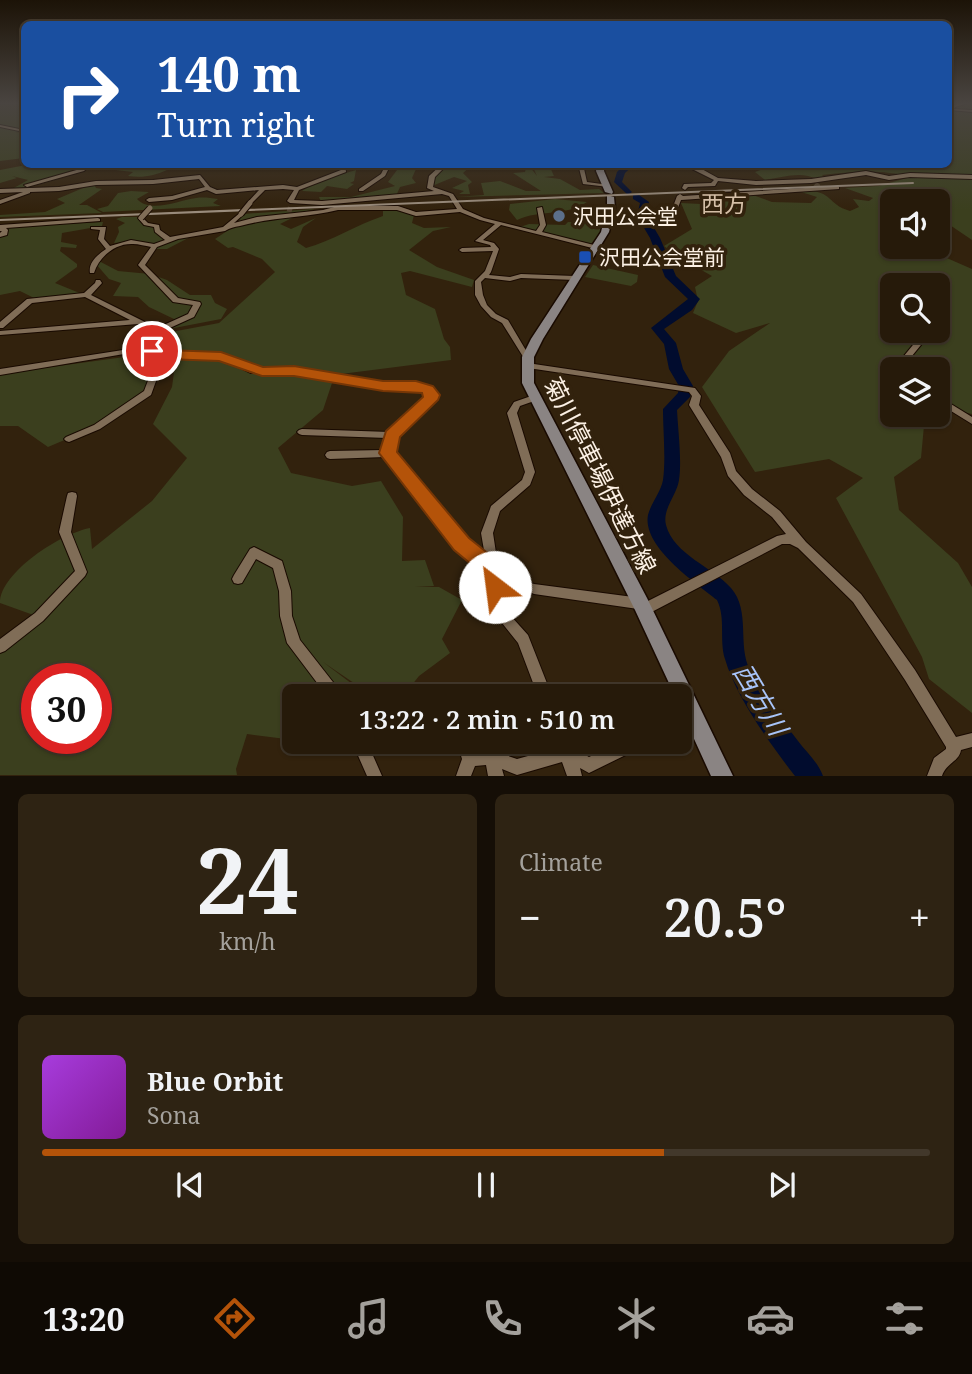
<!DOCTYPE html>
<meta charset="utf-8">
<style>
:root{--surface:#261a0a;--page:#2e2313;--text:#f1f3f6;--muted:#a4a19c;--line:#42382b;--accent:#b45309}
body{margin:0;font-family:"Noto Serif","Noto Sans JP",serif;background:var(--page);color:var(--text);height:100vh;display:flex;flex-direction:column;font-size:26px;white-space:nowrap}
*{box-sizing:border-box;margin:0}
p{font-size:23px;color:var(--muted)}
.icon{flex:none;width:38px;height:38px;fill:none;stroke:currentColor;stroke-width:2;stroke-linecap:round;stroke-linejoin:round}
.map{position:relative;height:776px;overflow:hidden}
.details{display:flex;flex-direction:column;gap:18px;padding:18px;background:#150e06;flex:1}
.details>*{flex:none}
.hud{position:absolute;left:21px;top:21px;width:931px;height:147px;border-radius:10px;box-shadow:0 2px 5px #0004,0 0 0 2px var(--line);background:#1a4fa0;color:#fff;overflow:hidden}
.controls{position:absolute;left:880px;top:189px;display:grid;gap:14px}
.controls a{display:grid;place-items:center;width:70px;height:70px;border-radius:10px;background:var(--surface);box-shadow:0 2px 5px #0004,0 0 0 2px var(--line);font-size:35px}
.speed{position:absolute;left:21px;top:663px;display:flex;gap:14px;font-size:35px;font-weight:700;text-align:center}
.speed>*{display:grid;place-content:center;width:91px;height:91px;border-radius:50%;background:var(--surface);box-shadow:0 2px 5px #0004,0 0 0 2px var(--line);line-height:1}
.speed .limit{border:10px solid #d22;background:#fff;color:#111}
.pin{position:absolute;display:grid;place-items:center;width:60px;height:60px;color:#fff;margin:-30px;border:4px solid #fff;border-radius:50%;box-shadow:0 2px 7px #0007}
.me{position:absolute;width:77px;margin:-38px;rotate:330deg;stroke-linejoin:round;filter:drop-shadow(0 0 5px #0008)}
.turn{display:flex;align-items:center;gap:24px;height:147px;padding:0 21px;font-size:32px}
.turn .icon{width:91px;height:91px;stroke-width:2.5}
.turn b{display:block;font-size:49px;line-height:60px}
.big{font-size:52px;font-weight:600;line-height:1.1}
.details .tile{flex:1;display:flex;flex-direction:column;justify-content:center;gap:10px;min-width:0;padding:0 24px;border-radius:10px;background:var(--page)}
.details .dial{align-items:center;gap:0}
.dial b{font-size:91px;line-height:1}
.song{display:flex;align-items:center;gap:21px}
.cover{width:84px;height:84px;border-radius:10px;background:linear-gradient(135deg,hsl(280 70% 55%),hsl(290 70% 35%))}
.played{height:7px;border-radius:4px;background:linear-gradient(90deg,var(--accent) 70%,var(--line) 70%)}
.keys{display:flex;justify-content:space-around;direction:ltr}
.heat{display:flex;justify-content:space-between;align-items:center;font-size:38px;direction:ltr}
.details .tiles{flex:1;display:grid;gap:18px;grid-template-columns:1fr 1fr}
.tile:last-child{grid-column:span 2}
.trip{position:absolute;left:282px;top:684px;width:410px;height:70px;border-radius:10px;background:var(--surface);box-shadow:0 2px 5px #0004,0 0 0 2px var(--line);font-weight:600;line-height:70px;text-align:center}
.tabs{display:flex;height:112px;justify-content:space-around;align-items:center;background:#0f0a04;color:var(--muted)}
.tabs .icon{width:49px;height:49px}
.tabs .on{color:var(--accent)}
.tabs b{font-size:32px;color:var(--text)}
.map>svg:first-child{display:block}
.green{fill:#3b3f1e;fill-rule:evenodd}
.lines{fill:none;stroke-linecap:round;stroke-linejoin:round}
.river{fill:#010c2e;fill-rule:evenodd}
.minor-tunnel{stroke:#50412d;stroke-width:5;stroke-dasharray:5 2.5;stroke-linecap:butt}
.minor-casing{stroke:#190a00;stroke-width:2}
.secondary-casing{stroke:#190a00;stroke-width:3}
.minor{fill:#806d57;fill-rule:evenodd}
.secondary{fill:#8a8483;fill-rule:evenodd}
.rail{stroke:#998b7b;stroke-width:2}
.minor-bridge-casing{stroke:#190a00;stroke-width:7;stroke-linecap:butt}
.minor-bridge{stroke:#806d57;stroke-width:5}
.route{fill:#b45309;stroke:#753606;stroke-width:2}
.service-dot{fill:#5c6f8a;stroke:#32220d;stroke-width:2.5}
.transit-dot{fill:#1a4fb4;stroke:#32220d;stroke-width:2.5}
.labels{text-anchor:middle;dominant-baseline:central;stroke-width:7;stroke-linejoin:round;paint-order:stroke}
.far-poi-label{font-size:21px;fill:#fcf1e5;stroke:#32220d;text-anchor:start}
.far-quarter-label{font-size:23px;fill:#d4bfa7;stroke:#32220d}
.street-label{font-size:24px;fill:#fcf1e5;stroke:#32220d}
.water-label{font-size:26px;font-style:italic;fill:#a8c4f9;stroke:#32220d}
</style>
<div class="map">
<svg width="972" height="776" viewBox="0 0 972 776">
<rect width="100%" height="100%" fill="#32220d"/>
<path class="green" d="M 0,102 L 24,102 L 24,132 L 15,132 L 24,133 L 24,158 L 0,161 Z
M 963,104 L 972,104 L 972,240 L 938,217 L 938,201 L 892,201 L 892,213 L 887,214 L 892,217 L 892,247 L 930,247 L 933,252 L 972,269 L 972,414 L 938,407 L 938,369 L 892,369 L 892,415 L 925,415 L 921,458 L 894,477 L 899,510 L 958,563 L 972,587 L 972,713 L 929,679 L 922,657 L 836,498 L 863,478 L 829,459 L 755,472 L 702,387 L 729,351 L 770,323 L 736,333 L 693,313 L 698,301 L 695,287 L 712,276 L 680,258 L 664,246 L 692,229 L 681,203 L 701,204 L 701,200 L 682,198 L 750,194 L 772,202 L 811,203 L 817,197 L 798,191 C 835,189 825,204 850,211 L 859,207 L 853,199 L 869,201 L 873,198 L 845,188 L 879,186 L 910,177 C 883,169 850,172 822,175 L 825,178 C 817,179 815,178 808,176 C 795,173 778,178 765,180 L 755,172 L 771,166 L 799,164 L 948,164 L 949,108 ZM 892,285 L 938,285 L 938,331 L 892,331 Z
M 31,164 L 90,165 C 73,177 33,187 12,189 L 28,180 L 12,176 L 17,178 L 0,183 L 0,170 Z
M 110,165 L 171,165 L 166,165 L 167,170 C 154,176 143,178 128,176 L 133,172 L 107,169 Z
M 406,165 L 423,165 L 416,169 L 412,178 L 416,183 L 400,187 L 396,196 L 321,202 L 319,197 L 351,197 L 395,186 L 388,182 L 397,170 Z
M 447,165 L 472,165 L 463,173 L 472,182 L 468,185 L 470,194 L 459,194 L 464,191 L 452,188 L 467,181 L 454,177 L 432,186 L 433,176 Z
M 532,165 L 553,165 L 550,167 L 554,176 L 544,177 L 560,179 L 580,190 L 599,189 L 604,193 L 455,197 L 484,195 L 481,183 L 500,181 L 526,191 L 541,191 L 513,173 L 525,172 L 526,168 L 530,167 L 537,176 Z
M 356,170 L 354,181 L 350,183 L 354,184 L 347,189 L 327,186 L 321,192 L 302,191 L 316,182 Z
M 94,184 L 96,188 L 102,189 L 79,205 L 87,205 L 102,213 L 0,217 L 0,215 L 45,212 L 65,203 L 57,199 L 83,188 L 85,185 Z
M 131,191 L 149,192 L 137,199 C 151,214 179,200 196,198 C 203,197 211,198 218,199 L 213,203 L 221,206 L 103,212 L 97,209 L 108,206 L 118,193 Z
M 555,199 L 587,202 C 566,217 540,209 517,220 L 509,210 L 510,204 Z
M 315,209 L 290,215 L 292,218 L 280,224 L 291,229 L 316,218 L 303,227 L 297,242 L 306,248 C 332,241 356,225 383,216 L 383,210 L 396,209 L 414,215 L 412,223 L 424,228 L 451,227 L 433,231 L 409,250 L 437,267 L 474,280 L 472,287 L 410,271 L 401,273 L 406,295 L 435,309 L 444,339 L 450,347 L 451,360 L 341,374 L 263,367 L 215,351 L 171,351 L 166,333 L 219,323 L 275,272 L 262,259 L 233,247 L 228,248 L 215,239 L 236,225 L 243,214 Z
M 122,217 L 138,217 L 141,223 L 154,227 L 155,232 L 162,234 L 168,241 L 196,234 L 167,249 L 154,249 L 158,246 L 135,241 L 114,243 L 119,232 L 118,227 L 125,223 L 116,219 Z
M 103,222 L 102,226 L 62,233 L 61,242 L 77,245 L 76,248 L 61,247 L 60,251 L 77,264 L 77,267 L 55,283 L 82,294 L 34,298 L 20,291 L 0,295 L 0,227 Z
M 568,222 L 590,223 L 604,228 L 591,244 L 520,227 L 529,224 L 565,225 Z
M 97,260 L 118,271 L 150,274 L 167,280 L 190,295 L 211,295 L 215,303 L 227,309 L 221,319 L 169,329 L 174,319 L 149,307 L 138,297 L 113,296 L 121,283 L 109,279 L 96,264 Z
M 593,265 L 638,275 L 637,282 L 631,286 L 585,277 Z
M 139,355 L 158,360 L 145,392 L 81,433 L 48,447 L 18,426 L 0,426 L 0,374 Z
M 176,357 L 228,360 L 262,375 L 279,372 L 333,380 L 323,410 L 278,448 L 291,473 L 352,486 L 381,481 L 403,517 L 402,561 L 425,560 L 434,586 L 415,587 L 439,587 L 462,600 L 442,639 L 450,653 L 419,676 L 403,696 L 373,696 L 323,662 L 368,696 L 294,696 L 294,740 L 247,734 L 236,769 L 237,775 L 0,775 L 0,646 L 39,617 L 0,603 C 0,572 62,533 90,528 L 92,549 L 152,501 L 187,458 L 153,424 L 172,387 ZM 37,679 L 96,679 L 96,738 L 37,738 Z"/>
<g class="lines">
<path class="river" d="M 625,164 L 635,164 L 625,173 L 622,182 L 632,192 L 628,195 L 614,182 L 617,172 Z
M 633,195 L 639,195 L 649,202 L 647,216 L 660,238 L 676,276 L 700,299 L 692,310 L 664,329 L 676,343 L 683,369 L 693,386 L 690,397 L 677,410 C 678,430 682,461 679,480 C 677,495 662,509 666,525 C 674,555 713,567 731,588 C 751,611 737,645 750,670 C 764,694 781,719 798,741 C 807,753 818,762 823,776 L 795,776 C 770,744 736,697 725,659 C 719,640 726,618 717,600 C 696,583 642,547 648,515 C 651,503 661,492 663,480 C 666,459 663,430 663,409 L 678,393 L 679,386 L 669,369 L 664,344 L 651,328 L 688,299 L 665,277 L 650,238 L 637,216 L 640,203 L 633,199 Z"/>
<path class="minor-tunnel" d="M 815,184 L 819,187
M 289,212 L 291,205"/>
<g class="minor-casing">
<path id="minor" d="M 966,102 L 971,102 L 955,107 L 954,109 L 972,110 L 972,112 L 950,110 L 952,105 Z
M 0,125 L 24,130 L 24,132 L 0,127 Z
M 85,164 L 91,164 L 84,171 L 27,187 L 24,185 L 80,169 Z
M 340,164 L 345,164 L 346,172 L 299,190 L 294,200 L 322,201 L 434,191 L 427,188 L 429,176 L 442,164 L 448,164 L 435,177 L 433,187 L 453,194 L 463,209 L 484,218 L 536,231 L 540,225 L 537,208 L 542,207 L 546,225 L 542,232 L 598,246 L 599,247 L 596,249 L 501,225 L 483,240 L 494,243 L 499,249 L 491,272 L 489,275 L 510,277 L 521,274 L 575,276 L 578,278 L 575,280 L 521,278 L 510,281 L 485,278 L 481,282 L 483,295 L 487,305 L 496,314 L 508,320 L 534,364 L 695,388 L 701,396 L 699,405 L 730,453 L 736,471 L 752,489 L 780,511 L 806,542 L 861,594 L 915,670 L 956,737 L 972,733 L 972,747 L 961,750 C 959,762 946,763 942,776 L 927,776 L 934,758 L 946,749 L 946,747 L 905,680 L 853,602 L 798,548 L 790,544 L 782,544 L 644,616 L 640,614 L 638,609 L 534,594 L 500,579 L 504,603 L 510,615 L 528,635 L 552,696 L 538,696 L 518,643 L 502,623 L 492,604 L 487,571 C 448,540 420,500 387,463 L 385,457 L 330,459 L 327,458 L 325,455 L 327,452 L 330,451 L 384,450 L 387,438 L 302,435 L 299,434 L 297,432 L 299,430 L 302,429 L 390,432 L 403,416 L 426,398 L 427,396 L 424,392 L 415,389 L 383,389 L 294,374 L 251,373 L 220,358 L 168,358 L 160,370 L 151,395 L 100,429 L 69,442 L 66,441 L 64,439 L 66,437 L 94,425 L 144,391 L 152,370 L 161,356 L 151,353 L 136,352 L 0,375 L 0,369 L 136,348 L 152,349 L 160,351 L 154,332 L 138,324 L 0,335 L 0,331 L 130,320 L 85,297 L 32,303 L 3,328 L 0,328 L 0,322 L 27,299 L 84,293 L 95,283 L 96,280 L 100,280 L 102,283 L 91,295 L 157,328 L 188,314 L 193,305 L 173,302 L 138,265 L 151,247 C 145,246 139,244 133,244 C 115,243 99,257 94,273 L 90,273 C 88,263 97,255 106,249 L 98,239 L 100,230 L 91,229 L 91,227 L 106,227 L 104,239 L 110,246 L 131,240 L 154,244 L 165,240 L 155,232 L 154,227 L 144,225 L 138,218 L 141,216 L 148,223 L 159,225 L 160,230 L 170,237 L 223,227 L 241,212 L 244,214 L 234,223 L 257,217 L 323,210 L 338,206 L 398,206 L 416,212 L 457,209 L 449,196 L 442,194 L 322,205 L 290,203 L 287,201 L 294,190 L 283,189 L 265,190 L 250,205 L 247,203 L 259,190 L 216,194 L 207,190 L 172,200 L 149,202 L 146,200 L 149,198 L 172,196 L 205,187 L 199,179 L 153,184 L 96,185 L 59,191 L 30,192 L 30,193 L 0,204 L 0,200 L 23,192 L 0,193 L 0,189 L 59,187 L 96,181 L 153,180 L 200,175 L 210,187 L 217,190 L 283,185 L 297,187 L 341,170 ZM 338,210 L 397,210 L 416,216 L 460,212 L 480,220 L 495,224 L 475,241 L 490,245 L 491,247 L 462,248 L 459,250 L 462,252 L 493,251 L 485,271 L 475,281 L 475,295 L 481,306 L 491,317 L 502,323 L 522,355 L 528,368 L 689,392 L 692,396 L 689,405 L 721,457 L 728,476 L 744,495 L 772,517 L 786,534 L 777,536 L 646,602 L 645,600 L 641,598 L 534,584 L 515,576 L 498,566 L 493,533 L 500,511 L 530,485 L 535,472 L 517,413 L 520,406 L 537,400 L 538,398 L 537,396 L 534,395 L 514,402 L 507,413 L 525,472 L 522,480 L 491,506 L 490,509 L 481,533 L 485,556 L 459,532 L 396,459 C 385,423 427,418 436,395 L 430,388 L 416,383 L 383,383 L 294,368 L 253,368 L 221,354 L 169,353 L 161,332 L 194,317 L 201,304 L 200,302 L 178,298 L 145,265 L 157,247 L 178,239 L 225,231 C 230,228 234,227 240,226 C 272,217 306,218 338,210 Z
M 386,164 L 391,164 L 385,176 L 363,191 L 359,191 L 359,189 L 381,174 Z
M 578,164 L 583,164 L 587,182 L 609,185 L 609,187 L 583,184 Z
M 687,164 L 696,166 L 710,164 L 700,168 L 718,178 L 756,181 L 811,179 L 866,171 L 889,176 L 910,173 L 972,175 L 972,179 L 910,177 L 889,180 L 866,175 L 811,183 L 756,185 L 718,181 L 715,186 L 688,187 L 685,190 L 682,188 L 684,184 L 711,183 L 714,180 L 692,169 Z
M 837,186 L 839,187 L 839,189 L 681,200 L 674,218 L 667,221 L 609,218 L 606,216 L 609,214 L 669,217 L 677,196 L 680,194 L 683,196 Z
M 98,218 L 100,219 L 100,221 L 6,228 L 8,230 L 7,235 L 0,237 L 0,233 L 2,231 L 0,231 L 0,225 Z
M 918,331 L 926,331 L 925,340 L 907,362 L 908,369 L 900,369 L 899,362 L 917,340 Z
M 938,396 L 972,417 L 972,424 L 938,403 Z
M 72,492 L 76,493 L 77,496 L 71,532 L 87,572 L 85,576 L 43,621 L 5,651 L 0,653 L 0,639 L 35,613 L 75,571 L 59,532 L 67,496 L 68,493 Z
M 254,547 L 282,561 L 291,591 L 292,616 L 300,640 L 340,691 L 342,696 L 327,696 L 287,643 L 280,616 L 279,591 L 273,568 L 256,559 L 242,583 L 238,584 L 234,583 L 232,579 L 234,575 L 250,549 Z
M 352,742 L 367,742 L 382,776 L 367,776 Z
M 457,742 L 471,742 L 475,751 L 491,750 L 517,759 L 557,748 L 555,742 L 569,742 L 571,747 L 589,757 L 621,742 L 644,742 L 642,747 L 589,773 L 580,768 L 582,776 L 567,776 L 562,762 L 517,775 L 502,769 L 504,776 L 488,776 L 486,765 L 475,766 L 471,776 L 456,776 L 462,759 Z"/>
</g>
<g class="secondary-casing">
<path id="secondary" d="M 597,164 L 604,164 L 604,171 L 613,192 L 612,194 L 605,192 L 596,171 Z
M 607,195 L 614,197 L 615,208 L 609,232 L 543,339 L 534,357 L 534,383 L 647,598 L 733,776 L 711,776 L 679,706 L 679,696 L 675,696 L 635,610 L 522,383 L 522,357 L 531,339 L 601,232 L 607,208 Z"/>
</g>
<use href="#minor" class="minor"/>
<use href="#secondary" class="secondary"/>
<path class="rail" d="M 0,220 L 913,183"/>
<g class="minor-bridge-casing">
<path id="minor-bridge" d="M 241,214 L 250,203
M 141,218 L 150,208"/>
</g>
<use href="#minor-bridge" class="minor-bridge"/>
</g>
<linearGradient id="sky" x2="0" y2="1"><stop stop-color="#1c1307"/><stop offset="0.49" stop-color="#494440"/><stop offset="1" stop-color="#494440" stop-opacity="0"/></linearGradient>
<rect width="972" height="210" fill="url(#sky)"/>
<path class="route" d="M 152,347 L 166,350 L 221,352 L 263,367 L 294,366 L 383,381 L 416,381 L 433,386 L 440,395 L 438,400 L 400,437 L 397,452 L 469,538 L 500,563 L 506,587 L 503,594 L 495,597 L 488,594 L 483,574 L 454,550 L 379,453 L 386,431 L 423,397 L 422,393 L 383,391 L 294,376 L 262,376 L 219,361 L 166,359 L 146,354 L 144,351 Z"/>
<circle class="service-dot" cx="559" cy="216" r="7"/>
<rect class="transit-dot" x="578" y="250" width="14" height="14" rx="3.5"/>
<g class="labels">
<g class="far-poi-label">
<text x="573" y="216">沢田公会堂</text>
<text x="599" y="257">沢田公会堂前</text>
</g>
<g class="far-quarter-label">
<text x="724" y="203">西方</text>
</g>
<g class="street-label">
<text transform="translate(601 475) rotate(63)">菊川停車場伊達方線</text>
</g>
<g class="water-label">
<text transform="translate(761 699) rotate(59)">西方川</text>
</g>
</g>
</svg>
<div class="controls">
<a><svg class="icon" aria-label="sound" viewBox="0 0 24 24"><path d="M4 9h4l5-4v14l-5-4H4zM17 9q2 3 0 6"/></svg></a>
<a><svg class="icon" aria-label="search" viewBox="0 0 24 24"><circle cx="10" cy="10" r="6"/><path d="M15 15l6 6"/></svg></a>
<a><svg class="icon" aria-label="layers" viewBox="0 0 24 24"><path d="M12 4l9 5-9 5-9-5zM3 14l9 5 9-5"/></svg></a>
</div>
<div class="speed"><div class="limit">30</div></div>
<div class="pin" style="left:152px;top:351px;background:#d93025"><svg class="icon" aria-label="arrive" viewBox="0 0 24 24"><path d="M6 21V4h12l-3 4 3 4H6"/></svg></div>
<svg class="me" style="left:495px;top:587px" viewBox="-20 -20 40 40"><circle r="19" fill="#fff"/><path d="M0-13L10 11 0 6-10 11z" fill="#b45309"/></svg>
<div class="trip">13:22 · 2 min · 510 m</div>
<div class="hud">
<div class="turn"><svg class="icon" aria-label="right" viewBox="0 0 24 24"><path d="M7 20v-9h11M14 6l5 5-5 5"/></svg><div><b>140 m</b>Turn right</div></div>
</div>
</div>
<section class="details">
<div class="tiles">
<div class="tile dial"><b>24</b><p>km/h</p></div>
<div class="tile"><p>Climate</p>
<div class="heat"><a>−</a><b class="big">20.5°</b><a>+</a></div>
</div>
<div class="tile">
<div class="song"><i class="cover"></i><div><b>Blue Orbit</b><p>Sona</p></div></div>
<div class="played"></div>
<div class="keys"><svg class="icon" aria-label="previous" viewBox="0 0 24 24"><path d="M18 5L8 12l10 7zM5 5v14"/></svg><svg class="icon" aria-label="pause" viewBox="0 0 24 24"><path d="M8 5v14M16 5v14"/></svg><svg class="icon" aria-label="next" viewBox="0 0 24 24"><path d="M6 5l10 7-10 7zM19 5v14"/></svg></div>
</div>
</div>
</section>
<nav class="tabs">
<b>13:20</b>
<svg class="icon on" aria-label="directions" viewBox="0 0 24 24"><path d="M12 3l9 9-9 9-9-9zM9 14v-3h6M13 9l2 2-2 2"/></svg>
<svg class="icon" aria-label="music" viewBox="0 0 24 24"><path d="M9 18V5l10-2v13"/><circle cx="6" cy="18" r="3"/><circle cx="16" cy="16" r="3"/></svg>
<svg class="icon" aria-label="phone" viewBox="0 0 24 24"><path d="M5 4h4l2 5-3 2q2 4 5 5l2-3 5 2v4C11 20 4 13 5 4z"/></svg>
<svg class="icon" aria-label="climate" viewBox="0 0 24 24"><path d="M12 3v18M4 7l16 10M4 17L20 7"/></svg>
<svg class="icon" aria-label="car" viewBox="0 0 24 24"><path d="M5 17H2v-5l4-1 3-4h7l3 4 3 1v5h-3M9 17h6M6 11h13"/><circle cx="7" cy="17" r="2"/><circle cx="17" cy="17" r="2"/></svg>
<svg class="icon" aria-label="filters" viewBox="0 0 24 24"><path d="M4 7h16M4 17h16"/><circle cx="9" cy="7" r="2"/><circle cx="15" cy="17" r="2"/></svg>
</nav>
